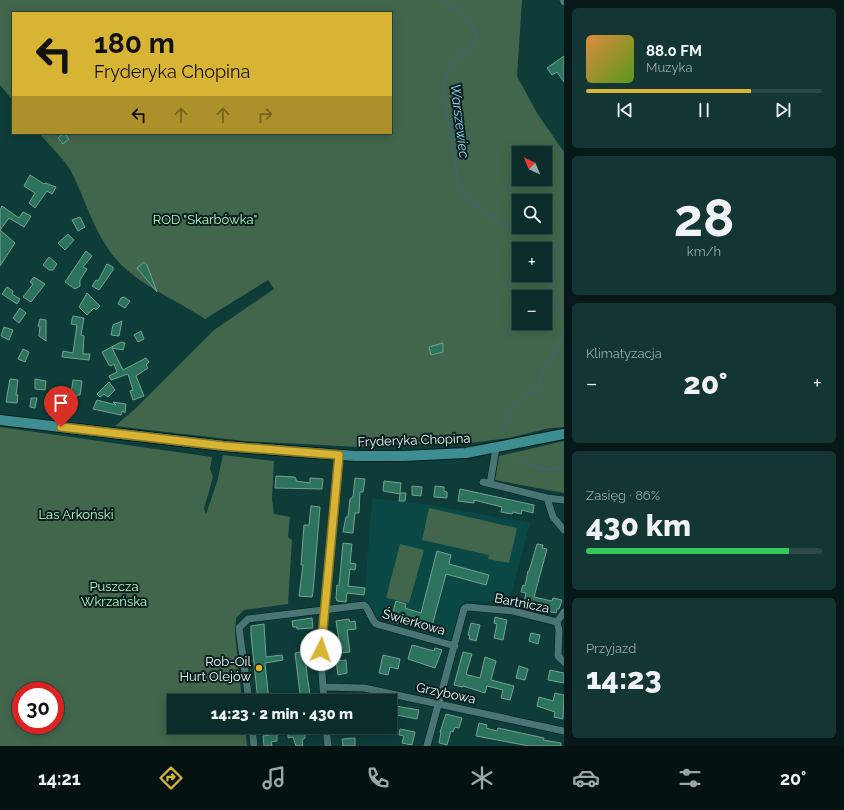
<!DOCTYPE html>
<html lang="pl">
<meta charset="utf-8">
<style>
:root{--surface:#0a2d2b;--page:#133533;--text:#f1f3f6;--muted:#99a8a9;--line:#2a4947;--accent:#d8b434}
body{margin:0;font-family:Raleway,sans-serif;background:var(--page);color:var(--text);height:100vh;display:flex;flex-direction:column;font-size:15px;white-space:nowrap}
*{box-sizing:border-box;margin:0}
p{font-size:13px;color:var(--muted)}
.icon{flex:none;width:22px;height:22px;fill:none;stroke:currentColor;stroke-width:2;stroke-linecap:round;stroke-linejoin:round}
.map{position:relative;flex:1;overflow:hidden}
.sheet{display:flex;flex-direction:column;gap:8px;padding:8px;background:#061918;width:280px}
.sheet>*{flex:none}
.banner{position:absolute;left:12px;top:12px;width:380px;height:122px;border-radius:0px;box-shadow:0 2px 10px #0003,0 0 0 1px var(--line);background:#d8b434;color:#111;overflow:hidden}
.needle{width:26px;rotate:316deg}
.controls{position:absolute;left:512px;top:146px;display:grid;gap:8px}
.controls a{display:grid;place-items:center;width:40px;height:40px;border-radius:0px;background:var(--surface);box-shadow:0 2px 10px #0003,0 0 0 1px var(--line);font-size:20px}
.speed{position:absolute;left:12px;top:682px;display:flex;gap:8px;font-size:20px;font-weight:700;text-align:center}
.speed>*{display:grid;place-content:center;width:52px;height:52px;border-radius:50%;background:var(--surface);box-shadow:0 2px 10px #0003,0 0 0 1px var(--line);line-height:1}
.speed .limit{border:6px solid #d22;background:#fff;color:#111}
.pin{position:absolute;display:grid;place-items:center;width:34px;height:34px;color:#fff;margin:-41px -17px;border-radius:50% 50% 50% 0;rotate:-45deg;box-shadow:0 0 4px #0007}
.pin .icon{rotate:45deg}
.me{position:absolute;width:44px;margin:-22px;rotate:4deg;stroke-linejoin:round;filter:drop-shadow(0 0 3px #0008)}
.turn{display:flex;align-items:center;gap:14px;height:84px;padding:0 16px;font-size:18px}
.turn .icon{width:52px;height:52px;stroke-width:2.5}
.turn b{display:block;font-size:28px;line-height:34px}
.lanes{display:flex;align-items:center;height:38px;padding:0 16px;background:#0003;justify-content:center;gap:20px;direction:ltr}
.lanes .off{opacity:.35}
.big{font-size:30px;font-weight:800;line-height:1.1}
.sheet .tile{flex:1;display:flex;flex-direction:column;justify-content:center;gap:6px;min-width:0;padding:0 14px;border-radius:6px;background:var(--page)}
.sheet .dial{align-items:center;gap:0}
.dial b{font-size:52px;line-height:1}
.song{display:flex;align-items:center;gap:12px}
.cover{width:48px;height:48px;border-radius:6px;background:linear-gradient(135deg,hsl(30 70% 55%),hsl(90 70% 35%))}
.played{height:4px;border-radius:2px;background:linear-gradient(90deg,var(--accent) 70%,var(--line) 70%)}
.keys{display:flex;justify-content:space-around;direction:ltr}
.heat{display:flex;justify-content:space-between;align-items:center;font-size:22px;direction:ltr}
.charge{height:6px;border-radius:3px;background:linear-gradient(90deg,#34c759 86%,var(--line) 0)}
.trip{position:absolute;left:167px;top:694px;width:230px;height:40px;border-radius:0px;background:var(--surface);box-shadow:0 2px 10px #0003,0 0 0 1px var(--line);font-weight:800;line-height:40px;text-align:center}
.dock{display:flex;height:64px;justify-content:space-around;align-items:center;background:#041211;color:var(--muted)}
.dock .icon{width:28px;height:28px}
.dock .on{color:var(--accent)}
.dock b{font-size:18px;color:var(--text)}
main{display:flex;flex:1;min-height:0}
.map>svg:first-child{display:block}
.built{fill:#0a4845}
.green{fill:#42664b;fill-rule:evenodd}
.lines{fill:none;stroke-linecap:round;stroke-linejoin:round}
.stream{stroke:#44626b;stroke-width:2}
.building{fill:#2c735e;stroke:#78a091}
.street-casing{stroke:#002120;stroke-width:8}
.secondary-casing{stroke:#002120;stroke-width:12}
.street{stroke:#497572;stroke-width:7}
.secondary{stroke:#3e8d91;stroke-width:10}
.route-casing{stroke:#8c7522;stroke-width:10}
.route{stroke:#d8b434;stroke-width:7}
.poi-dot{fill:#d8b434;stroke:#0d1f1e;stroke-width:1.5}
.labels{text-anchor:middle;dominant-baseline:central;stroke-width:4;stroke-linejoin:round;paint-order:stroke}
.park-label{font-size:13px;fill:#aef9bf;stroke:#0d1f1e}
.street-label{font-size:13px;fill:#e3faf8;stroke:#0d1f1e}
.poi-label{font-size:13px;fill:#e3faf8;stroke:#0d1f1e;text-anchor:end}
.water-label{font-size:14px;font-style:italic;fill:#8ad2f4;stroke:#0d1f1e}
</style>
<main>
<div class="map">
<svg width="564" height="746" viewBox="0 0 564 746">
<rect width="100%" height="100%" fill="#0d3c39"/>
<path class="built" d="M 372,498 L 430,505 L 530,523 L 509,602 L 465,601 L 460,608 L 451,641 L 373,616 L 375,609 L 371,608 L 370,602 L 364,603 Z"/>
<path class="green" d="M 0,0 L 522,0 L 517,76 L 537,113 L 564,152 L 564,427 L 550,428 L 509,438 L 455,445 L 382,444 L 359,447 L 244,441 L 115,426 L 135,409 L 214,330 L 274,289 L 268,280 L 205,319 C 174,298 134,284 111,253 C 93,229 85,199 72,173 C 67,162 48,144 39,133 L 391,133 L 391,13 L 13,13 L 13,101 L 0,85 ZM 519,153 L 545,153 L 545,179 L 519,179 ZM 519,201 L 545,201 L 545,227 L 519,227 ZM 519,249 L 545,249 L 545,275 L 519,275 ZM 519,297 L 545,297 L 545,323 L 519,323 Z
M 0,427 L 212,457 L 210,469 L 213,477 L 204,509 L 206,514 L 217,482 L 223,455 L 274,461 L 272,499 L 274,514 L 290,517 L 288,537 L 292,540 L 288,604 L 244,610 L 236,618 L 235,633 L 242,701 L 174,701 L 174,727 L 245,727 L 247,746 L 0,746 ZM 21,691 L 55,691 L 55,725 L 21,725 Z
M 564,441 L 564,493 L 495,480 L 499,456 Z
M 429,508 L 517,528 L 509,563 L 488,559 L 489,555 L 422,540 Z
M 400,544 L 424,550 L 409,603 L 386,598 Z"/>
<g class="lines">
<path class="stream" d="M 443,0 L 473,25 L 478,37 C 463,59 445,59 444,90 L 459,189 L 479,209 L 507,226 L 528,231
M 553,244 C 564,266 537,293 564,318
M 503,430 L 512,405 L 538,387 L 542,370 L 555,354 L 564,332
M 517,459 L 544,470 L 564,468"/>
</g>
<path class="building" d="M 564,56 L 564,82 L 557,72 L 552,75 L 547,68 Z
M 64,133 L 69,139 L 63,144 L 58,138 Z
M 30,175 L 44,184 L 45,183 L 56,187 L 52,194 L 47,191 L 35,208 L 29,203 L 35,193 L 24,186 Z
M 2,206 L 19,218 L 23,212 L 31,216 L 24,227 L 9,218 L 0,230 L 15,243 L 0,266 L 0,210 Z
M 80,217 L 85,227 L 78,231 L 72,220 Z
M 68,234 L 74,240 L 65,250 L 58,243 Z
M 86,251 L 92,256 L 83,267 L 87,269 L 80,280 L 80,286 L 75,289 L 65,282 Z
M 49,257 L 57,264 L 53,270 L 49,270 L 43,265 Z
M 144,262 L 147,265 L 157,292 L 137,268 Z
M 107,264 L 113,267 L 113,270 L 99,290 L 92,286 L 96,280 L 98,281 Z
M 34,277 L 45,284 L 31,302 L 23,297 L 33,284 L 30,282 Z
M 7,287 L 13,291 L 12,294 L 20,299 L 17,304 L 2,294 Z
M 87,293 L 100,306 L 96,310 L 94,308 L 87,315 L 79,307 Z
M 124,297 L 130,301 L 125,308 L 118,304 L 121,298 Z
M 20,308 L 26,313 L 19,323 L 13,318 Z
M 73,316 L 84,318 L 81,335 L 84,336 L 83,354 L 90,354 L 89,360 L 62,357 L 63,351 L 73,353 L 77,325 L 71,324 Z
M 40,319 L 46,320 L 46,341 L 39,336 L 40,326 L 38,326 Z
M 122,321 L 119,336 L 111,335 L 113,325 Z
M 4,327 L 13,330 L 9,340 L 1,336 Z
M 141,331 L 144,339 L 138,342 L 134,335 Z
M 121,342 L 125,343 L 123,350 L 112,348 L 123,370 L 146,358 L 149,362 L 146,365 L 148,368 L 136,376 L 144,396 L 133,400 L 130,391 L 133,390 L 128,374 L 111,380 L 109,376 L 117,372 L 114,364 L 111,366 L 109,365 L 102,352 Z
M 443,343 L 443,352 L 431,355 L 429,347 Z
M 23,349 L 29,352 L 25,362 L 18,359 Z
M 10,379 L 18,380 L 16,395 L 18,395 L 17,403 L 6,402 Z
M 35,379 L 46,381 L 45,390 L 35,389 Z
M 73,380 L 82,381 L 80,395 L 77,395 L 74,411 L 54,408 L 56,397 L 70,399 Z
M 109,382 L 115,390 L 108,397 L 104,394 L 100,397 L 97,394 Z
M 31,398 L 37,398 L 35,408 L 30,407 Z
M 97,400 L 116,405 L 113,402 L 126,404 L 125,413 L 122,411 L 121,415 L 93,409 Z
M 276,476 L 294,477 L 296,478 L 296,481 L 310,483 L 310,478 L 323,479 L 322,489 L 275,488 Z
M 355,478 L 365,479 L 363,492 L 360,492 L 359,513 L 355,513 L 353,533 L 343,532 L 346,517 L 348,517 L 350,499 L 353,497 Z
M 384,481 L 401,483 L 400,493 L 406,493 L 405,501 L 399,501 L 400,494 L 383,491 Z
M 412,486 L 422,487 L 421,496 L 412,495 Z
M 435,486 L 444,487 L 444,491 L 447,492 L 447,498 L 434,497 Z
M 460,489 L 534,505 L 533,513 L 522,510 L 521,514 L 513,512 L 512,514 L 501,512 L 502,507 L 474,500 L 474,503 L 458,501 Z
M 311,506 L 320,507 L 313,592 L 312,597 L 299,596 L 303,565 L 301,565 L 304,525 L 309,525 Z
M 343,543 L 352,544 L 350,563 L 356,564 L 355,570 L 350,569 L 348,586 L 365,588 L 364,595 L 347,593 L 346,602 L 337,601 L 336,598 L 337,585 L 339,586 Z
M 537,544 L 543,545 L 542,548 L 547,549 L 534,597 L 552,601 L 553,598 L 562,600 L 559,609 L 557,609 L 556,613 L 547,611 L 547,613 L 526,607 L 527,603 L 524,602 L 526,593 L 521,592 L 523,585 L 525,586 L 528,571 L 529,571 Z
M 437,551 L 451,555 L 449,564 L 489,575 L 486,585 L 446,574 L 432,626 L 403,618 L 401,624 L 390,621 L 396,601 L 406,604 L 405,608 L 421,613 Z
M 495,617 L 507,620 L 503,640 L 494,638 L 497,624 L 494,623 Z
M 312,618 L 313,628 L 297,629 L 297,627 L 293,627 L 292,621 Z
M 349,619 L 350,622 L 355,621 L 356,629 L 347,630 L 350,652 L 341,653 L 336,621 Z
M 471,623 L 480,625 L 476,641 L 469,639 L 470,636 L 468,635 Z
M 264,624 L 266,657 L 282,655 L 283,660 L 265,663 L 269,701 L 258,701 L 251,635 L 251,626 Z
M 531,633 L 540,635 L 538,644 L 529,641 Z
M 412,645 L 434,651 L 435,648 L 442,650 L 435,668 L 408,659 Z
M 305,651 L 307,675 L 311,701 L 301,701 L 295,653 Z
M 463,652 L 472,654 L 466,674 L 468,675 L 480,678 L 485,657 L 496,661 L 491,680 L 514,686 L 510,700 L 501,698 L 503,690 L 487,686 L 485,693 L 463,686 L 463,687 L 454,685 Z
M 383,655 L 400,659 L 398,669 L 390,667 L 388,675 L 379,673 Z
M 346,660 L 347,673 L 338,675 L 336,661 Z
M 519,666 L 528,669 L 525,680 L 516,678 Z
M 550,670 L 564,673 L 564,683 L 548,680 Z
M 555,693 L 564,695 L 563,719 L 554,717 L 555,712 L 537,706 L 539,697 L 553,701 Z
M 347,695 L 347,701 L 330,701 L 330,697 Z
M 390,705 L 419,710 L 417,719 L 391,714 Z
M 446,714 L 462,718 L 459,728 L 455,727 L 453,732 L 451,731 L 447,745 L 439,743 L 441,732 L 440,732 Z
M 479,723 L 487,725 L 486,728 L 497,731 L 498,728 L 544,738 L 543,740 L 561,743 L 561,746 L 529,746 L 476,736 Z
M 305,729 L 305,738 L 302,740 L 303,746 L 296,746 L 293,737 L 288,738 L 288,730 Z
M 400,729 L 415,732 L 412,745 L 402,743 L 404,736 L 399,735 Z
M 277,734 L 277,741 L 271,742 L 272,746 L 264,746 L 263,736 Z
M 355,738 L 355,746 L 343,746 L 342,739 Z"/>
<g class="lines">
<g class="street-casing">
<path id="street" d="M 563,0 L 564,2
M 483,482 L 547,498 L 553,517 L 564,530
M 490,484 L 496,448
M 547,498 L 564,500
M 557,622 L 564,612
M 323,687 L 364,688 L 564,731
M 249,701 L 239,628 L 248,619 L 364,605 C 370,610 370,618 376,624 L 455,646
M 324,701 L 321,659 L 322,641 L 339,455
M 252,727 L 254,746
M 326,727 L 328,746
M 427,746 L 464,609 L 467,607 L 513,611 L 557,622 L 559,630 L 558,656 L 564,662"/>
</g>
<g class="secondary-casing">
<path id="secondary" d="M 0,420 L 224,446 L 355,456 L 403,456 L 466,453 L 564,434"/>
</g>
<use href="#street" class="street"/>
<use href="#secondary" class="secondary"/>
</g>
<g class="lines">
<g class="route-casing">
<path id="route" d="M 61,427 L 224,446 L 339,455 L 321,650"/>
</g>
<use href="#route" class="route"/>
</g>
<circle class="poi-dot" cx="259" cy="668" r="4"/>
<g class="labels">
<g class="park-label">
<text x="205" y="219">ROD "Skarbówka"</text>
<text x="76" y="514">Las Arkoński</text>
<text x="114" y="586">Puszcza<tspan x="114" dy="15">Wkrzańska</tspan></text>
</g>
<g class="street-label">
<text transform="translate(414 440) rotate(-2)">Fryderyka Chopina</text>
<text transform="translate(522 603) rotate(11)">Bartnicza</text>
<text transform="translate(414 622) rotate(16)">Świerkowa</text>
<text transform="translate(446 693) rotate(12)">Grzybowa</text>
</g>
<g class="poi-label">
<text x="251" y="661">Rob-Oil<tspan x="251" dy="15">Hurt Olejów</tspan></text>
</g>
<g class="water-label">
<text transform="translate(460 121) rotate(83)">Warszewiec</text>
</g>
</g>
</svg>
<div class="controls">
<a><svg class="needle" viewBox="-14 -14 28 28"><path d="M0-13l5 13h-10z" fill="#e53935"/><path d="M0 13l5-13h-10z" fill="#99a8a9"/></svg></a>
<a><svg class="icon" aria-label="search" viewBox="0 0 24 24"><circle cx="10" cy="10" r="6"/><path d="M15 15l6 6"/></svg></a>
<a>+</a>
<a>−</a>
</div>
<div class="speed"><div class="limit">30</div></div>
<div class="pin" style="left:61px;top:427px;background:#d93025"><svg class="icon" aria-label="arrive" viewBox="0 0 24 24"><path d="M6 21V4h12l-3 4 3 4H6"/></svg></div>
<svg class="me" style="left:321px;top:650px" viewBox="-20 -20 40 40"><circle r="19" fill="#fff"/><path d="M0-13L10 11 0 6-10 11z" fill="#d8b434"/></svg>
<div class="trip">14:23 · 2 min · 430 m</div>
<div class="banner">
<div class="turn"><svg class="icon" aria-label="left" viewBox="0 0 24 24"><path d="M17 20v-9H6M10 6l-5 5 5 5"/></svg><div><b>180 m</b>Fryderyka Chopina</div></div>
<div class="lanes"><svg class="icon" aria-label="left" viewBox="0 0 24 24"><path d="M17 20v-9H6M10 6l-5 5 5 5"/></svg><svg class="icon off" aria-label="ahead" viewBox="0 0 24 24"><path d="M12 20V5M6 11l6-6 6 6"/></svg><svg class="icon off" aria-label="ahead" viewBox="0 0 24 24"><path d="M12 20V5M6 11l6-6 6 6"/></svg><svg class="icon off" aria-label="right" viewBox="0 0 24 24"><path d="M7 20v-9h11M14 6l5 5-5 5"/></svg></div>
</div>
</div>
<section class="sheet">
<div class="tile">
<div class="song"><i class="cover"></i><div><b>88.0 FM</b><p>Muzyka</p></div></div>
<div class="played"></div>
<div class="keys"><svg class="icon" aria-label="previous" viewBox="0 0 24 24"><path d="M18 5L8 12l10 7zM5 5v14"/></svg><svg class="icon" aria-label="pause" viewBox="0 0 24 24"><path d="M8 5v14M16 5v14"/></svg><svg class="icon" aria-label="next" viewBox="0 0 24 24"><path d="M6 5l10 7-10 7zM19 5v14"/></svg></div>
</div>
<div class="tile dial"><b>28</b><p>km/h</p></div>
<div class="tile"><p>Klimatyzacja</p>
<div class="heat"><a>−</a><b class="big">20°</b><a>+</a></div>
</div>
<div class="tile"><p>Zasięg · 86%</p><b class="big">430 km</b><div class="charge"></div></div>
<div class="tile"><p>Przyjazd</p><b class="big">14:23</b></div>
</section>
</main>
<nav class="dock">
<b>14:21</b>
<svg class="icon on" aria-label="directions" viewBox="0 0 24 24"><path d="M12 3l9 9-9 9-9-9zM9 14v-3h6M13 9l2 2-2 2"/></svg>
<svg class="icon" aria-label="music" viewBox="0 0 24 24"><path d="M9 18V5l10-2v13"/><circle cx="6" cy="18" r="3"/><circle cx="16" cy="16" r="3"/></svg>
<svg class="icon" aria-label="phone" viewBox="0 0 24 24"><path d="M5 4h4l2 5-3 2q2 4 5 5l2-3 5 2v4C11 20 4 13 5 4z"/></svg>
<svg class="icon" aria-label="climate" viewBox="0 0 24 24"><path d="M12 3v18M4 7l16 10M4 17L20 7"/></svg>
<svg class="icon" aria-label="car" viewBox="0 0 24 24"><path d="M5 17H2v-5l4-1 3-4h7l3 4 3 1v5h-3M9 17h6M6 11h13"/><circle cx="7" cy="17" r="2"/><circle cx="17" cy="17" r="2"/></svg>
<svg class="icon" aria-label="filters" viewBox="0 0 24 24"><path d="M4 7h16M4 17h16"/><circle cx="9" cy="7" r="2"/><circle cx="15" cy="17" r="2"/></svg>
<b>20°</b>
</nav>
